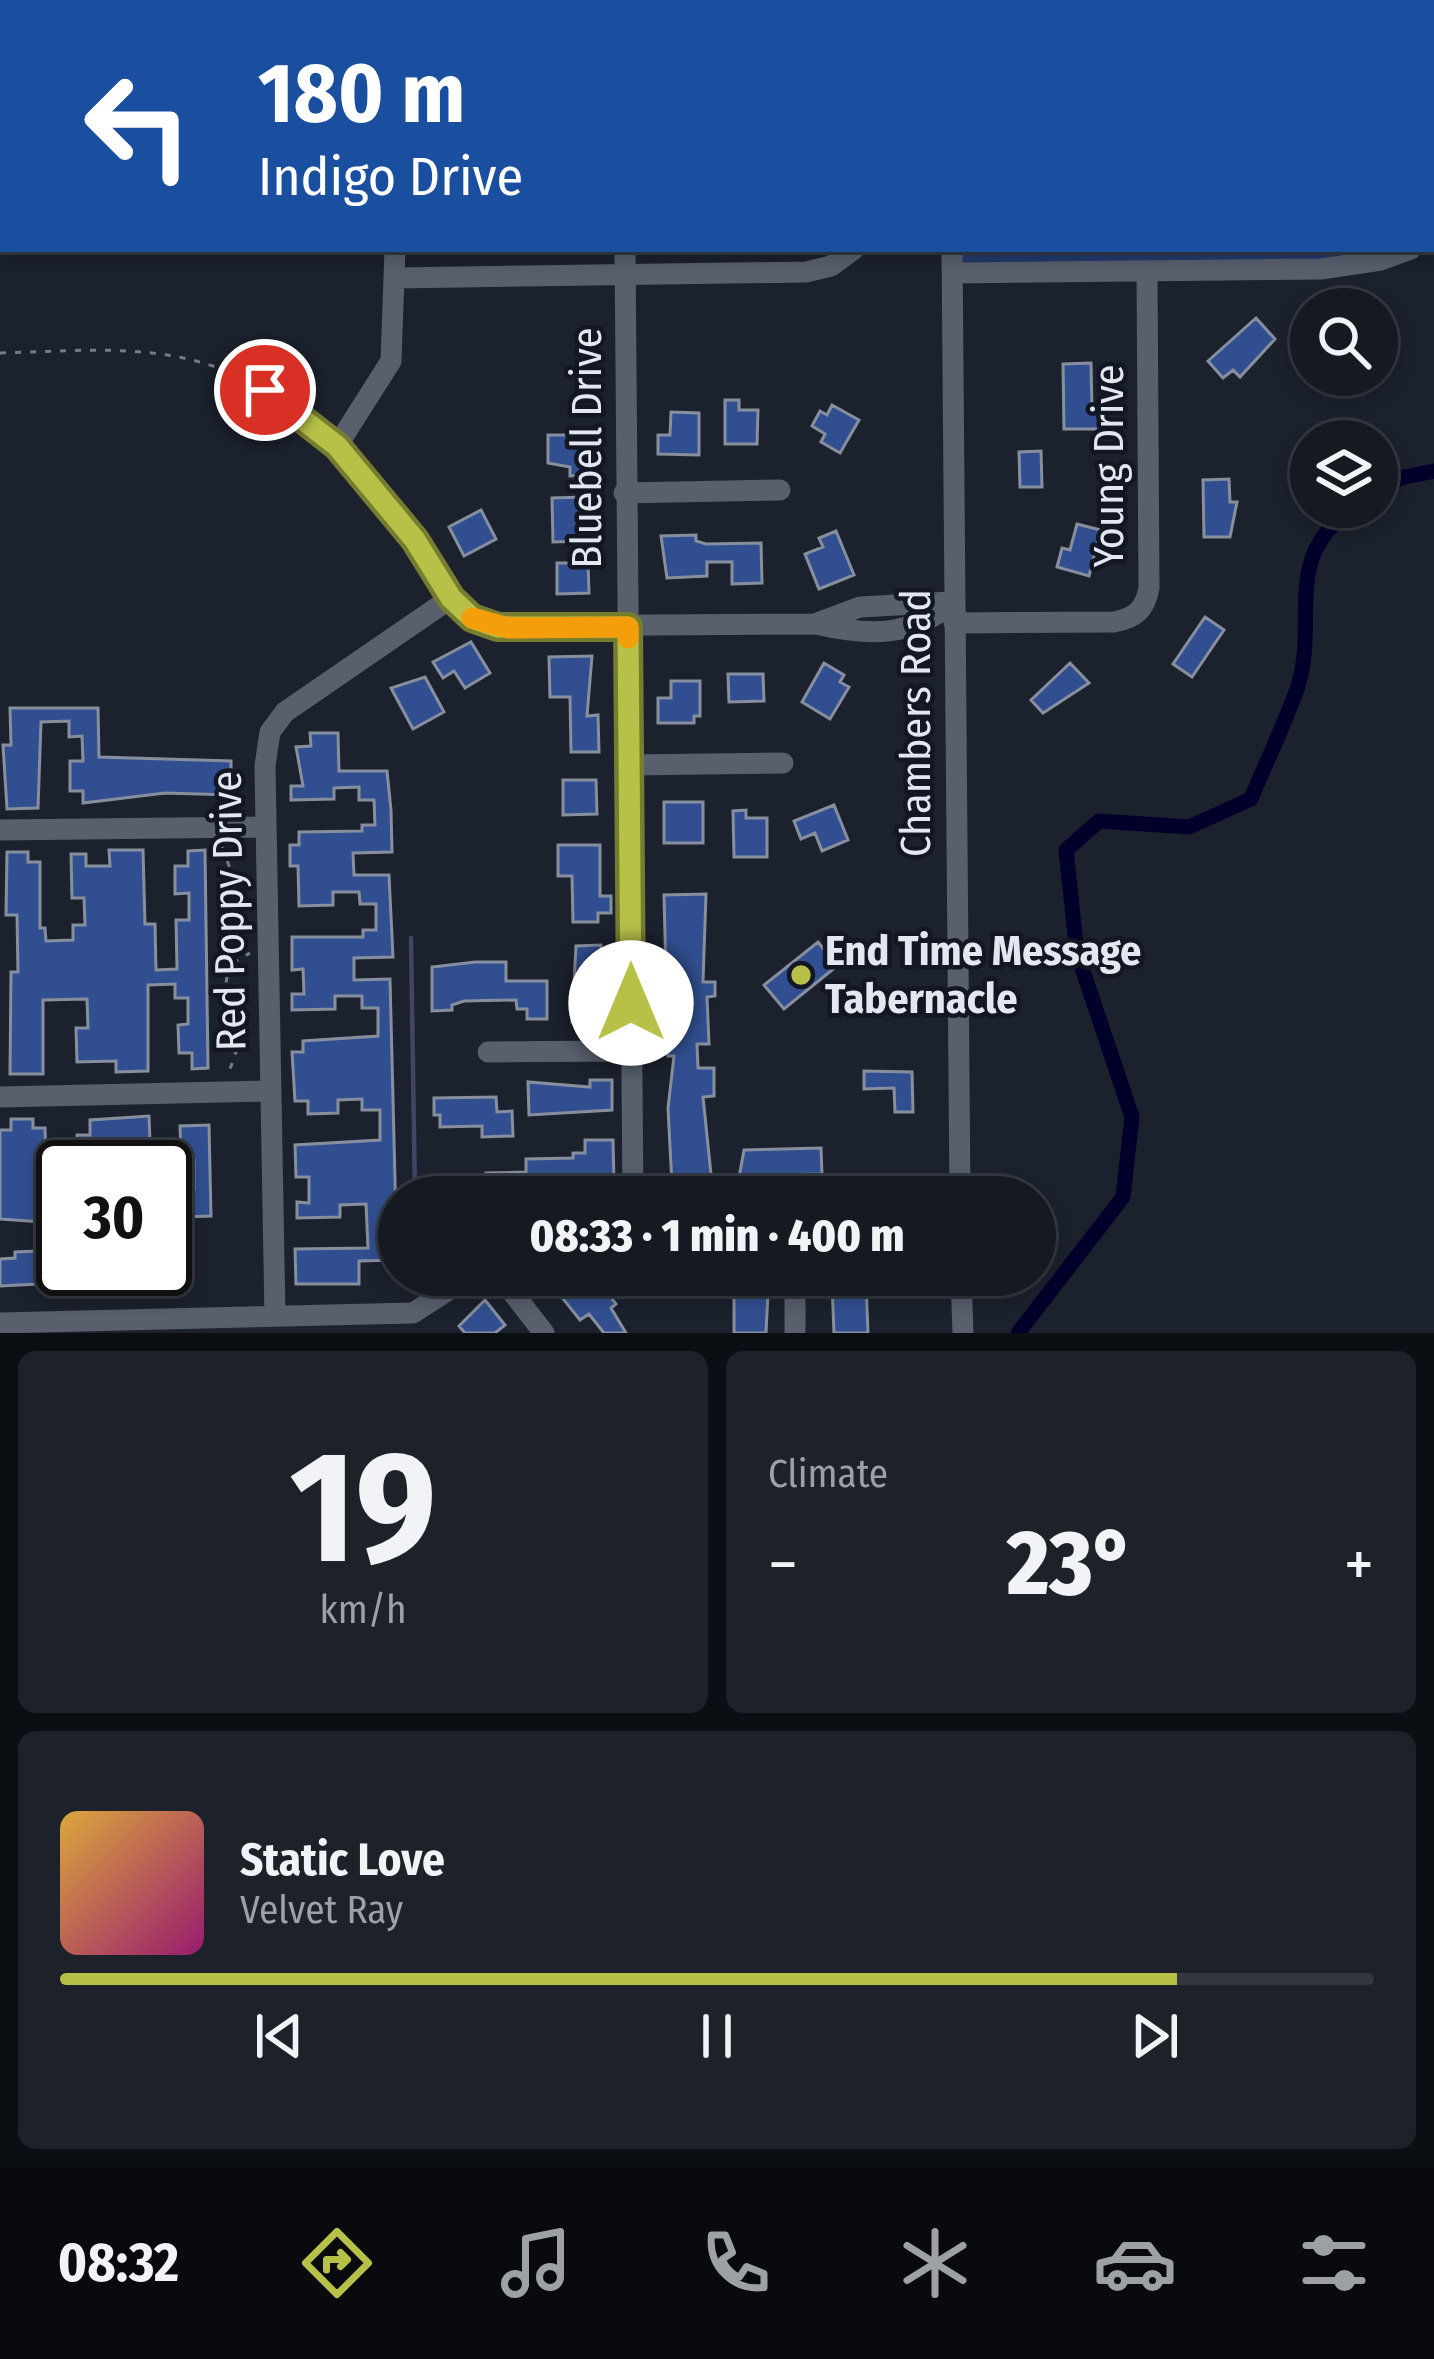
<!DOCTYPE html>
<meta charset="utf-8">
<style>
:root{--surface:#141922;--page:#1d222a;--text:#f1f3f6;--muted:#9da0a5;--line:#333840;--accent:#b7c148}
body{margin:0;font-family:"Fira Sans Condensed",sans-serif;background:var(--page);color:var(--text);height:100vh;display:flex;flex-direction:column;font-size:45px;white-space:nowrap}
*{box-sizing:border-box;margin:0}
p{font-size:39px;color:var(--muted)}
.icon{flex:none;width:66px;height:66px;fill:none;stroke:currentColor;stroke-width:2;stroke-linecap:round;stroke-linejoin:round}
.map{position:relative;height:1333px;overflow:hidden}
.sheet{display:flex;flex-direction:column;gap:18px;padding:18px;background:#0b0e13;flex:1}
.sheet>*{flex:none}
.hud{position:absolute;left:0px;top:0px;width:1434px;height:252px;box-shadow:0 6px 18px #0003,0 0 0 3px var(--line);background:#1a4fa0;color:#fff;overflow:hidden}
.fabs{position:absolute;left:1290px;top:288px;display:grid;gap:24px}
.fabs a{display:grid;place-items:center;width:108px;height:108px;border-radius:50%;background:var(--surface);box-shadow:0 6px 18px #0003,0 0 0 3px var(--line);font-size:60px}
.speed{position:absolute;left:36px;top:1140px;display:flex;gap:24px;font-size:60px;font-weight:700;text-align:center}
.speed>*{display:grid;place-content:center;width:156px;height:156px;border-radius:50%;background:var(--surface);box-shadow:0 6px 18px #0003,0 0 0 3px var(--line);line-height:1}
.speed .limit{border:6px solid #111;border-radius:18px;background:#fff;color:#111}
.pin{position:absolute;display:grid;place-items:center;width:102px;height:102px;color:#fff;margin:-51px;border:6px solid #fff;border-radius:50%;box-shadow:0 3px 12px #0007}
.me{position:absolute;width:132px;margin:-66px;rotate:0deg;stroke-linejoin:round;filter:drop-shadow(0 0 9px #0008)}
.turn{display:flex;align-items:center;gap:42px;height:252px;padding:0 60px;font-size:54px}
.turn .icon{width:156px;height:156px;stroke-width:2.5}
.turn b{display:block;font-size:84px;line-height:102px}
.big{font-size:90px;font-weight:800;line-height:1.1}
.sheet .widget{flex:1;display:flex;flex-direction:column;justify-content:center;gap:18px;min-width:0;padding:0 42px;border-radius:18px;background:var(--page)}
.sheet .dial{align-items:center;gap:0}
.dial b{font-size:156px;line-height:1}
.song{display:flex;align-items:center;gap:36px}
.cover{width:144px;height:144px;border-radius:18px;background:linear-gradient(135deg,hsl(40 70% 55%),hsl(320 70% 35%))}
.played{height:12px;border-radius:6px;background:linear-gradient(90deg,var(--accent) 85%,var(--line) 85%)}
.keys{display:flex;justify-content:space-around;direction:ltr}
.heat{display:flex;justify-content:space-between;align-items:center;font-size:66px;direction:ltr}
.sheet .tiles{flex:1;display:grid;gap:18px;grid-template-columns:1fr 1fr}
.widget:last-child{grid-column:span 2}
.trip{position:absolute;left:378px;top:1176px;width:678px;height:120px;border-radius:60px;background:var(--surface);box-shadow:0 6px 18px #0003,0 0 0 3px var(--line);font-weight:800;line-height:120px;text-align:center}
.dock{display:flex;height:192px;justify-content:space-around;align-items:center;background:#080a0e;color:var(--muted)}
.dock .icon{width:84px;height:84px}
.dock .current{color:var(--accent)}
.dock b{font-size:54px;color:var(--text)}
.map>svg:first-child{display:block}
.green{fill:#21396c}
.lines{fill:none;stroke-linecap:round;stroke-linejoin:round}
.stream{stroke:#444566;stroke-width:4.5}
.canal{stroke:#00002b;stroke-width:15}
.building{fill:#314f90;stroke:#878f9e;stroke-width:3}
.path{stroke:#767b86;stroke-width:3;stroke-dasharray:6 9;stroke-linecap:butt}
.minor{stroke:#585f6d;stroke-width:21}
.route-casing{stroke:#777d2f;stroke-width:30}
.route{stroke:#b7c148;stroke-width:21}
.slow{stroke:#f59e0b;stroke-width:21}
.poi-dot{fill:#b7c148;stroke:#121723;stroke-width:4.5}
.labels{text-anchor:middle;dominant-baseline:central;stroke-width:9;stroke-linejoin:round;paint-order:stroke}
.street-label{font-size:42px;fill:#e3e7f0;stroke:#121723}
.poi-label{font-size:42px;font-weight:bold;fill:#e3e7f0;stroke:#121723;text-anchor:start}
</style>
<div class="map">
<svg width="1434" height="1333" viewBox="0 0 1434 1333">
<rect width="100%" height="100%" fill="#1b212d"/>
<path class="green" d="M 944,0 L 1434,0 L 1434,60 L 1431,3 Z
M 951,249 L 1374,249 L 1312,260 L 961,262 Z"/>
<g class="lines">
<path class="stream" d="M 411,938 L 415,1197
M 416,1275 L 416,1288"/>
<path class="canal" d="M 1377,493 L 1400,478 L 1434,471
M 1018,1333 L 1123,1197 L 1132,1117 L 1077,953 L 1066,850 L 1099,821 L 1189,827 L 1251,799 C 1266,762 1285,724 1298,686 C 1319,618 1280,556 1355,507"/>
</g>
<path class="building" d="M 1256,318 L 1275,339 L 1240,377 L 1233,370 L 1223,378 L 1208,361 Z
M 1091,363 L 1092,409 L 1102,408 L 1103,429 L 1064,429 L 1063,364 Z
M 725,400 L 739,400 L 739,410 L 758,410 L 757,444 L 725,444 Z
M 832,405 L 859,420 L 840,453 L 821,442 L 825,434 L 812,426 L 820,411 L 827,415 Z
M 671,412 L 699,413 L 699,455 L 658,454 L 658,435 L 670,435 Z
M 548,435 L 587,435 L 587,475 L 570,476 L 570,467 L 548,463 Z
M 1041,451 L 1042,487 L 1020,487 L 1019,452 Z
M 1229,479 L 1230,502 L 1237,502 L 1230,537 L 1204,537 L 1203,480 Z
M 585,497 L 586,541 L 553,542 L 552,498 Z
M 481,510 L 496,539 L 464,556 L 449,527 Z
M 1077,524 L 1101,530 L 1089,576 L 1057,567 L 1062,548 L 1070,550 Z
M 836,531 L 854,575 L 819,589 L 805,554 L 823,547 L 819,538 Z
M 696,535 L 696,541 L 706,544 L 761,543 L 762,583 L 732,584 L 732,562 L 707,562 L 707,576 L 667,578 L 661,536 Z
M 557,563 L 588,563 L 589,593 L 557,594 Z
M 1205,617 L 1224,630 L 1192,677 L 1173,664 Z
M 471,642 L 490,673 L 465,688 L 454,671 L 443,678 L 433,662 Z
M 592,656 L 587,716 L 598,715 L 599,752 L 571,752 L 570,697 L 550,697 L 549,657 Z
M 824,663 L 844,675 L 840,682 L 849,687 L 830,719 L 802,702 Z
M 1070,663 L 1089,683 L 1043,713 L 1031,700 Z
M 728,674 L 763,674 L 764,701 L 729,702 Z
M 425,677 L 444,712 L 413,729 L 391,688 Z
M 671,681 L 700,681 L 700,716 L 694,716 L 694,723 L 658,723 L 658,698 L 671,698 Z
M 10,708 L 98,708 L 99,757 L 231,761 L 231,795 L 165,793 L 83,803 L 83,791 L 70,791 L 70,761 L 83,761 L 82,736 L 69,737 L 69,721 L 41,722 L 38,808 L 7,809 L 3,745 L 11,745 Z
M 310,733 L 338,733 L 339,771 L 387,771 L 391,810 L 392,852 L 353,853 L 354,875 L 389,875 L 393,957 L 354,958 L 354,980 L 390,979 L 397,1260 L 359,1261 L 359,1284 L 296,1284 L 295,1249 L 368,1248 L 366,1204 L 340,1205 L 340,1217 L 297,1218 L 297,1202 L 309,1203 L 309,1177 L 296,1177 L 295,1145 L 380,1140 L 380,1110 L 362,1110 L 362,1099 L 338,1100 L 338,1113 L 308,1114 L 308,1101 L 295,1101 L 292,1052 L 303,1052 L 303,1041 L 378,1036 L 378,1008 L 362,1008 L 362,996 L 335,996 L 335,1009 L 292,1010 L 292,994 L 304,994 L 303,969 L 292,970 L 292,937 L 363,937 L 363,930 L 376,930 L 376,904 L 360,904 L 359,892 L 333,892 L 333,905 L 299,906 L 298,866 L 290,866 L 290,845 L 299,845 L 299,832 L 362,831 L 362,825 L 375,825 L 374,800 L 359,800 L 359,787 L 334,788 L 334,799 L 291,800 L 291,786 L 303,786 L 296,747 L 311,746 Z
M 563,780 L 596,780 L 597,814 L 563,815 Z
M 664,802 L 703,802 L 703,843 L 664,843 Z
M 834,805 L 848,840 L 822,851 L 815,833 L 801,839 L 794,821 Z
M 746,810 L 746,818 L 767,818 L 767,857 L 734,857 L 733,811 Z
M 558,845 L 600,845 L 600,896 L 611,896 L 611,913 L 598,913 L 598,922 L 573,922 L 572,876 L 558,876 Z
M 109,850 L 143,850 L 145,924 L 155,924 L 156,970 L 177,969 L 176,920 L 189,920 L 189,893 L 175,894 L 175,866 L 188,866 L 188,851 L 205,850 L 208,1068 L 192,1069 L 192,1053 L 179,1053 L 178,1025 L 188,1024 L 188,998 L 175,998 L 175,984 L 148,985 L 148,1071 L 116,1072 L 116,1061 L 77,1062 L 76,1028 L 88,1028 L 87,999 L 43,1000 L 43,1074 L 10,1074 L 11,972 L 18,972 L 17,915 L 6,915 L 7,852 L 28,852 L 28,862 L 40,862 L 40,928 L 45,928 L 46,941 L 73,940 L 73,925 L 85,925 L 84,898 L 72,898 L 71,854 L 86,854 L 86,866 L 110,866 Z
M 706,894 L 703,982 L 715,982 L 715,996 L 707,997 L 709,1044 L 697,1044 L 698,1068 L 714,1068 L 714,1096 L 703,1097 L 712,1184 L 672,1185 L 668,1108 L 674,1056 L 668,1056 L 664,895 Z
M 818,942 L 837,966 L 784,1009 L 764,985 Z
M 601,945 L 604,1021 L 572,1022 L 576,946 Z
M 475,962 L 506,962 L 506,981 L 547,981 L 547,1019 L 527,1019 L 527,1009 L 517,1009 L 516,1000 L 464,1001 L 452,1005 L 452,1010 L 432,1011 L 432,967 Z
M 864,1071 L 912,1072 L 913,1112 L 895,1112 L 894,1088 L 864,1089 Z
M 590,1080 L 612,1080 L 612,1110 L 529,1115 L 528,1082 L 590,1087 Z
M 496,1097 L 497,1112 L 512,1111 L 513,1136 L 482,1137 L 482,1126 L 440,1127 L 440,1115 L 434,1115 L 434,1098 Z
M 149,1116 L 151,1167 L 77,1163 L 77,1135 L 90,1135 L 90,1120 Z
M 11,1119 L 33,1119 L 33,1128 L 45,1128 L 47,1195 L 56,1195 L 56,1223 L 0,1219 L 0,1130 L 11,1130 Z
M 209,1125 L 211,1216 L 182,1217 L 181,1189 L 194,1189 L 194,1160 L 181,1161 L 180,1126 Z
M 585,1140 L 613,1140 L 614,1183 L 515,1186 L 515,1197 L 487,1197 L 486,1173 L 526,1172 L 526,1159 L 573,1158 L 573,1153 L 585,1153 Z
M 821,1148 L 822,1174 L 770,1175 L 770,1182 L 738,1183 L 744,1150 Z
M 63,1250 L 63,1269 L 134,1269 L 134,1279 L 0,1286 L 0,1259 L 15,1258 L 15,1252 Z
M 544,1275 L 594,1275 L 616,1304 L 611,1308 L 626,1333 L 604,1333 L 589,1314 L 580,1320 Z
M 762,1281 L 762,1294 L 768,1293 L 766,1333 L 734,1333 L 734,1282 Z
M 866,1282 L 868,1333 L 834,1333 L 832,1283 Z
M 485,1300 L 505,1325 L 495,1333 L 465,1333 L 459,1326 Z"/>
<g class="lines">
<path class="path" d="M 0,353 C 87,351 171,340 250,382
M 222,847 L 234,879 L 223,917 L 232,950 L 223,999 L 238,1046 L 229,1072
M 233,963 L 250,953"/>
<path class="minor" d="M 945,0 L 945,3
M 1431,238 L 1434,236
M 625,249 L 633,1197
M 952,249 L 960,1197
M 952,273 L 1321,269 L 1381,260 L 1411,249
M 395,278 L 806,272 L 831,266 L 854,249
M 265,390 L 337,446 L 415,540 L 451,598 L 488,626 L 816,624 C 868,636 912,638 954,601
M 337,446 L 391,361 L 395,249
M 624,493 L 780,490
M 817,623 L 860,607 L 950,602
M 954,623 L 1114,622 C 1135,618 1145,610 1149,588 L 1147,273
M 629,765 L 783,763
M 0,830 L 264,827
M 488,1052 L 631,1051
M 0,1097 L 270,1091
M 849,1197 L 861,1190 L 960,1188
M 499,1275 L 544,1333
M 795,1275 L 795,1333
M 961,1275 L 963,1333
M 275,1316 L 265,766 L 270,732 L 285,712 L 451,598
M 0,1323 L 413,1313 L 472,1275"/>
</g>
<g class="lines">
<g class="route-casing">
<path id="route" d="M 265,390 L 337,446 L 415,540 L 451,598 L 472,618 L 498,627 L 628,627 L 631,1003"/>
</g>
<use href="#route" class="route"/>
<path class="slow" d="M 472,618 L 509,628 L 628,627 L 628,638"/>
</g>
<circle class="poi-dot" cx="801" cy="975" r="12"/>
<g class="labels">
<g class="street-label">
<text transform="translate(587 448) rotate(-90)">Bluebell Drive</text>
<text transform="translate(1109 466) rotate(-90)">Young Drive</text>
<text transform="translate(916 723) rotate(-90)">Chambers Road</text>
<text transform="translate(229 911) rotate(-91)">Red Poppy Drive</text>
</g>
<g class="poi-label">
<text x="825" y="951">End Time Message<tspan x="825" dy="48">Tabernacle</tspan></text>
</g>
</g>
</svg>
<div class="fabs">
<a><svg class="icon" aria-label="search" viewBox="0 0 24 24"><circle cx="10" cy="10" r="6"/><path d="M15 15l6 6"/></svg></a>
<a><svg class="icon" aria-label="layers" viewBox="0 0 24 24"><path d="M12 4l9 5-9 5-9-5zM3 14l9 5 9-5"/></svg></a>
</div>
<div class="speed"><div class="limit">30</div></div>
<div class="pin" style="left:265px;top:390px;background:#d93025"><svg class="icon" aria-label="arrive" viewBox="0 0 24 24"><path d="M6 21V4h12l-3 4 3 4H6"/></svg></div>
<svg class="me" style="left:631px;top:1003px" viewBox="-20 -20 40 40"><circle r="19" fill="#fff"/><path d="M0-13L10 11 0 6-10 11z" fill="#b7c148"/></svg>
<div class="trip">08:33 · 1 min · 400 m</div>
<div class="hud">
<div class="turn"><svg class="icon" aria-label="left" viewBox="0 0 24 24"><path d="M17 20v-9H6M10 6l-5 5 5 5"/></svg><div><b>180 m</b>Indigo Drive</div></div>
</div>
</div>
<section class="sheet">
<div class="tiles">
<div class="widget dial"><b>19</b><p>km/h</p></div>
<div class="widget"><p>Climate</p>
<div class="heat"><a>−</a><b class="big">23°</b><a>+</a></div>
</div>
<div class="widget">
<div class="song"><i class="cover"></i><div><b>Static Love</b><p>Velvet Ray</p></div></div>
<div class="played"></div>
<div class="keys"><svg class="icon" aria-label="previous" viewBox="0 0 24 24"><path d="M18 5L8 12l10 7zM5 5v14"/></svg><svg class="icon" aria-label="pause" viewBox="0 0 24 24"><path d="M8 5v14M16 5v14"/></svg><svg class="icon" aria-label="next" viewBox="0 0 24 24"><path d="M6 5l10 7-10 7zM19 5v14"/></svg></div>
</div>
</div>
</section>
<nav class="dock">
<b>08:32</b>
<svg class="icon current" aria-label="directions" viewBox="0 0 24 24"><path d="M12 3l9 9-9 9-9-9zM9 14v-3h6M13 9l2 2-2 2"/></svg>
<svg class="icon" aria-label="music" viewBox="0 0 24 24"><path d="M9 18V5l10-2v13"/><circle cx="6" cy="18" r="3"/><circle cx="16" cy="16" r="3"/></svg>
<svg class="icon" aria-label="phone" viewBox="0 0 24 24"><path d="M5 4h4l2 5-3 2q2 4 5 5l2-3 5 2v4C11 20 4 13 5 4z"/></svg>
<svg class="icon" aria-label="climate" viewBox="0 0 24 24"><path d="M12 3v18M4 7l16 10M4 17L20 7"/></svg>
<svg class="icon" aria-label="car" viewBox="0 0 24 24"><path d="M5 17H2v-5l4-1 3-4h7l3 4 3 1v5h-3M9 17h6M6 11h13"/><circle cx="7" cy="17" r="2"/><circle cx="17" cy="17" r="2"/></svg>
<svg class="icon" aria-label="filters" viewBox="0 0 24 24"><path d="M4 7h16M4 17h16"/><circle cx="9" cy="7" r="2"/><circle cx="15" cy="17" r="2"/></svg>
</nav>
